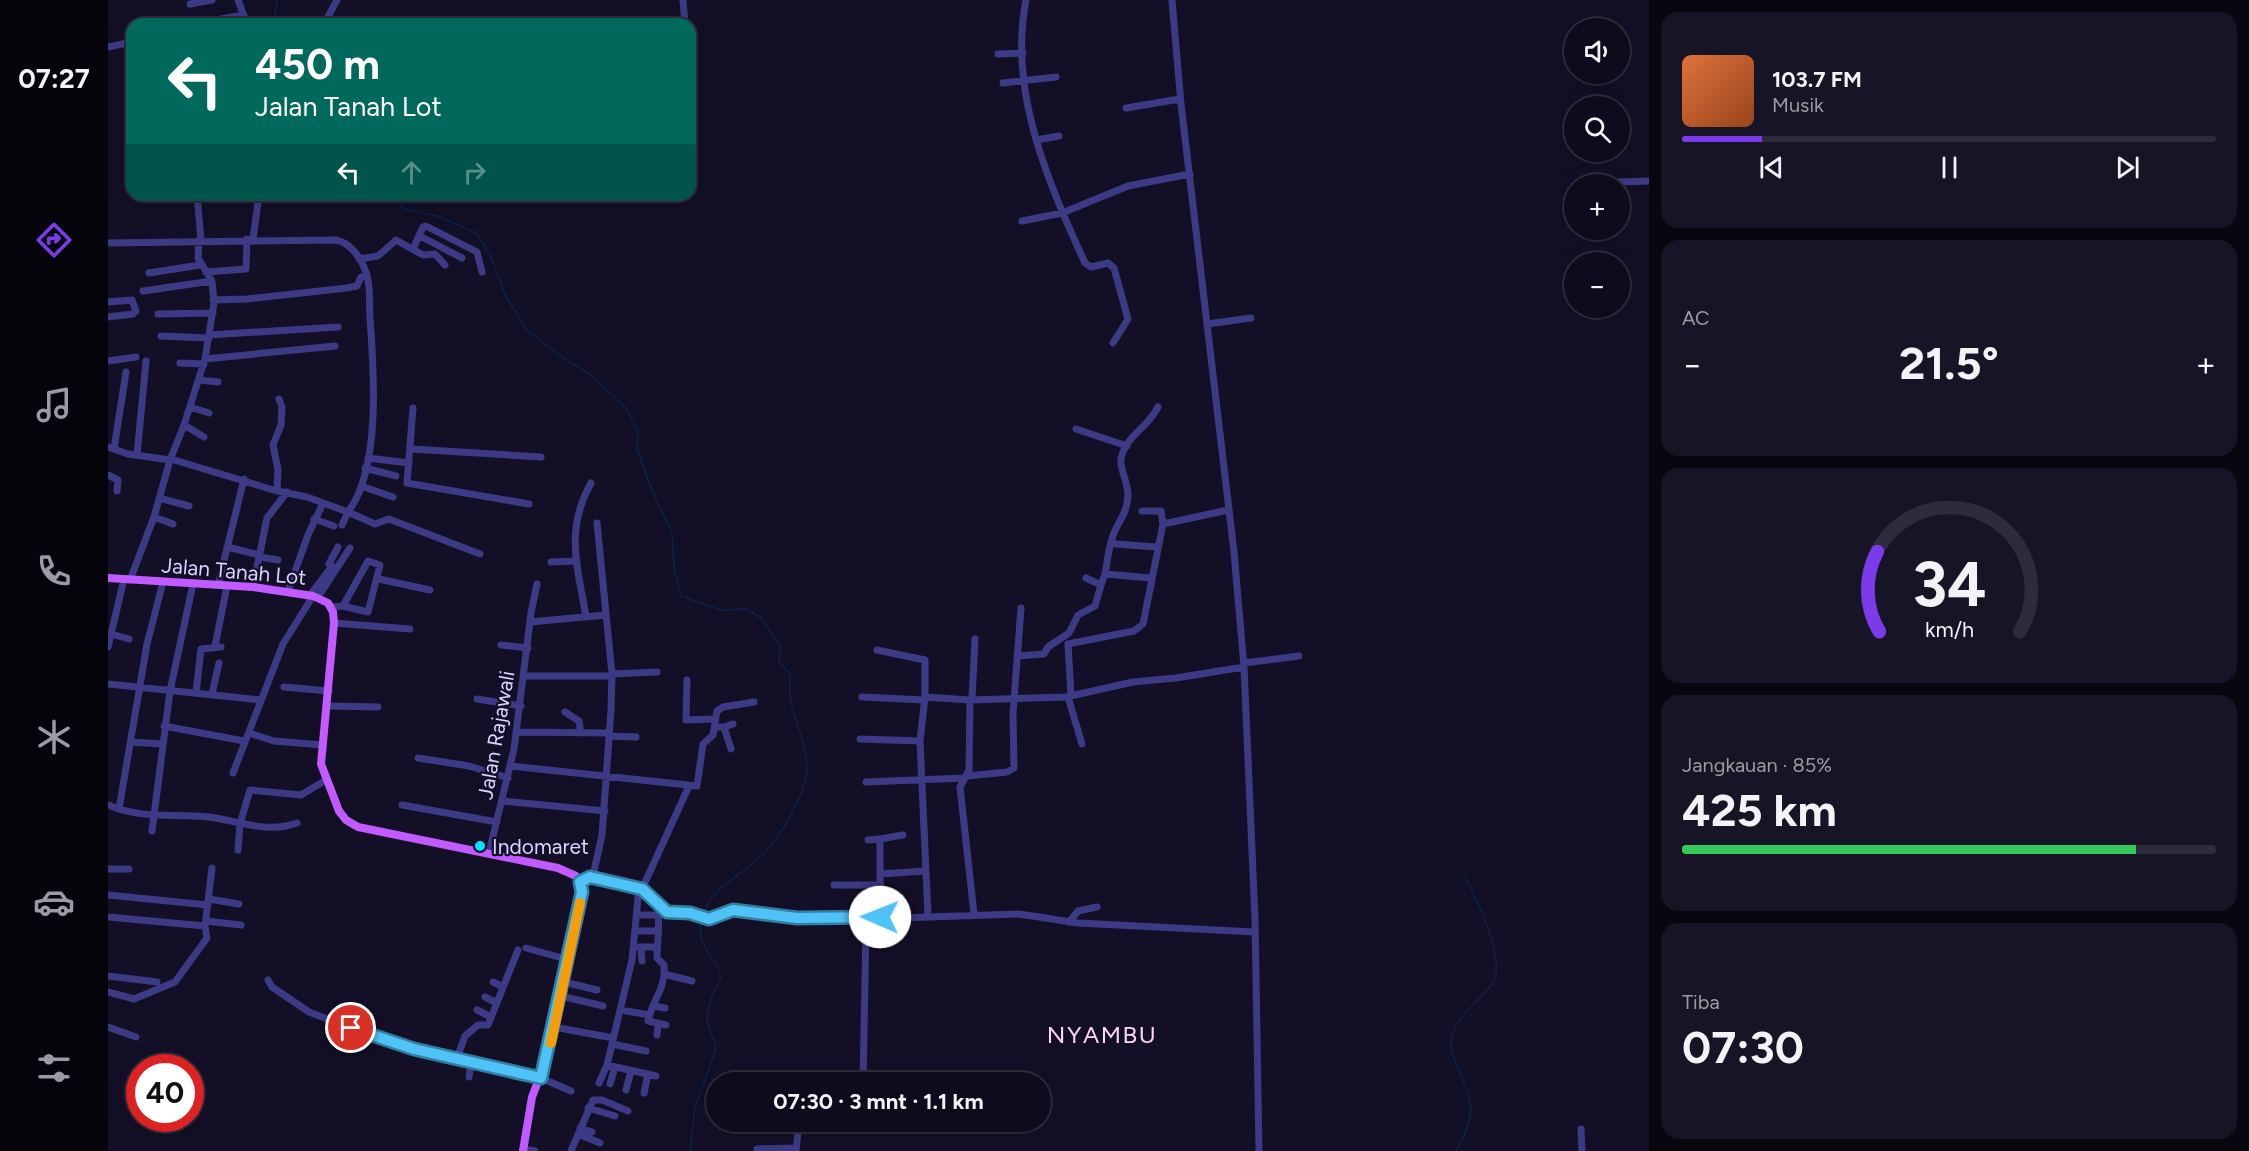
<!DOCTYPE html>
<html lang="id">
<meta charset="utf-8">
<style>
:root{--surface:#0e0b1c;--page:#171425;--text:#f1f3f6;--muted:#9b9ba3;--line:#2e2b3b;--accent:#7c3aed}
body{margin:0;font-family:Figtree,sans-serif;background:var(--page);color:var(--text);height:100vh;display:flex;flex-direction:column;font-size:22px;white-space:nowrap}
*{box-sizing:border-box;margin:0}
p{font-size:20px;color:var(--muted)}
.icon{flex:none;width:33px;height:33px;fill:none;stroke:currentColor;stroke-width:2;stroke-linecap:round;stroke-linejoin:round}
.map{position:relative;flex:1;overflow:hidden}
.side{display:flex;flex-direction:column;gap:12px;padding:12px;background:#08060f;width:600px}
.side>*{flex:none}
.banner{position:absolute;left:18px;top:18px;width:570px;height:183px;border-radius:18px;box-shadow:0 6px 24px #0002,0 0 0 2px var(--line);background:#00695c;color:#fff;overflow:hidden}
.controls{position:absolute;left:1456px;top:18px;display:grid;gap:12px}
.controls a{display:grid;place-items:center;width:66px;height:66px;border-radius:50%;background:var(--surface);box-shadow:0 6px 24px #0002,0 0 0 2px var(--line);font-size:30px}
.speed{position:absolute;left:18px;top:1054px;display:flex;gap:12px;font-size:30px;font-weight:700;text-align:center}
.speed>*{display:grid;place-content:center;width:78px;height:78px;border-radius:50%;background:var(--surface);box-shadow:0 6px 24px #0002,0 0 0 2px var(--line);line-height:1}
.speed .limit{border:9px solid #d22;background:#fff;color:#111}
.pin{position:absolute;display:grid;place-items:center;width:51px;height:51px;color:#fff;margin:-26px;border:3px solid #fff;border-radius:50%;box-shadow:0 2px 6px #0007}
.me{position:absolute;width:66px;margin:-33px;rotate:271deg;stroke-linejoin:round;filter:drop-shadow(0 0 4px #0008)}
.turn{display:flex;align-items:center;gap:21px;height:126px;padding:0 30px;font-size:27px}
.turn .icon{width:78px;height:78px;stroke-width:2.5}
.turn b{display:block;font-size:42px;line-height:51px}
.lanes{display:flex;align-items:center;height:57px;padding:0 30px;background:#0003;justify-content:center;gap:30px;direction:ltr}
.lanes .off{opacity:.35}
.big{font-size:45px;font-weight:700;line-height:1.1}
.side .tile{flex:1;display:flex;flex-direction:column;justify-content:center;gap:9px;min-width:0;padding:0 21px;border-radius:18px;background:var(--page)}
.side .dial{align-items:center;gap:0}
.dial svg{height:156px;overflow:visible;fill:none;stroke:var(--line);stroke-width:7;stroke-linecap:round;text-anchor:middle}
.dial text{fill:var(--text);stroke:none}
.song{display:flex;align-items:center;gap:18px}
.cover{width:72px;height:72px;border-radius:9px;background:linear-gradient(135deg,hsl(20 70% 55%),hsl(20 70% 35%))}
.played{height:6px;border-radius:3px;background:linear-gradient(90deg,var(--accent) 15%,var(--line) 15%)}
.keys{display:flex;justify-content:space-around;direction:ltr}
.heat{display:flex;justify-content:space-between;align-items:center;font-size:33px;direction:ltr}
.charge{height:9px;border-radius:4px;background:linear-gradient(90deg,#34c759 85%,var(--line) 0)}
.trip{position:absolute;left:598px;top:1072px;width:345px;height:60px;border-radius:30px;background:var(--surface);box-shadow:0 6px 24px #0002,0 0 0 2px var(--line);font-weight:700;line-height:60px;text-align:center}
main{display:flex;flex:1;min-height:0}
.tab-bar{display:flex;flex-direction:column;width:108px;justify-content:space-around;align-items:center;background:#06040b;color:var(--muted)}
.tab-bar .icon{width:42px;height:42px}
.tab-bar .selected{color:var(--accent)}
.tab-bar b{font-size:27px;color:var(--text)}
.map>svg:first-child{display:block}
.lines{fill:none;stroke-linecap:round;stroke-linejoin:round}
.stream{stroke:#0c2248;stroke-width:1.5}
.minor{stroke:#3d3a85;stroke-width:7}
.major{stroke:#c25bff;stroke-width:8}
.route-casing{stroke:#337fa1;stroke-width:15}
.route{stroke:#4fc3f7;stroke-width:10}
.slow{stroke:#f59e0b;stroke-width:10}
.poi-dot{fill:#00e5ff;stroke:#130f26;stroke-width:2}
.labels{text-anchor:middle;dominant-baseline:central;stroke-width:4.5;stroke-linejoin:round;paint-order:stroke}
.street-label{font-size:21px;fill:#d9d4ff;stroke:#130f26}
.poi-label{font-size:21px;fill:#d9d4ff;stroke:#130f26;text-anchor:start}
.quarter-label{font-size:24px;letter-spacing:1.5px;fill:#ffd6f0;stroke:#130f26}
</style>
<main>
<nav class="tab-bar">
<b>07:27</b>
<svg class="icon selected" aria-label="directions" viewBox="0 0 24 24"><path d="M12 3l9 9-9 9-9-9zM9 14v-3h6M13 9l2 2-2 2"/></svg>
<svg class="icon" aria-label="music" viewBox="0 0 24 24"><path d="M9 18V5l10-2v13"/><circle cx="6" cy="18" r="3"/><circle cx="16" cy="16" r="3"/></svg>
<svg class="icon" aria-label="phone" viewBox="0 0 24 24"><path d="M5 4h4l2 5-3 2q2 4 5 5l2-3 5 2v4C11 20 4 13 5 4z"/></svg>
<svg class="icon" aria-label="climate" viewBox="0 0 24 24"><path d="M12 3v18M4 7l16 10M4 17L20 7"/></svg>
<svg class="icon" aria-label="car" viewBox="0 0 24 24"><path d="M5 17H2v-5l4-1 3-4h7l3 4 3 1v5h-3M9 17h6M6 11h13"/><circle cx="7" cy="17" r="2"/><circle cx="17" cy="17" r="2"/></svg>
<svg class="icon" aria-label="filters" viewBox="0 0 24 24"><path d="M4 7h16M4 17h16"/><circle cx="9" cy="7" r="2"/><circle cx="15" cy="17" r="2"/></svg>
</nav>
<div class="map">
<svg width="1541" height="1151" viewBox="0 0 1541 1151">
<rect width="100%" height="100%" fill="#130f26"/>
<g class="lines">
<path class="stream" d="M 166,24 L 169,0
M 281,195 L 296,209 L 329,216 L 368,233 L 382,254 L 397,295 L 419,330 L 455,358 L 482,374 L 518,408 L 530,430 L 529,449 L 543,488 L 564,534 L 566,568 L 573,596 L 613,610 L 639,609 L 653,618 L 672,646 L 671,662 L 682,674 C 682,681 681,689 682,696 C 685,720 699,743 699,768 C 699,794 670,842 650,859 C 627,880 606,885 594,916
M 582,1151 L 587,1108 L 608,1049 C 608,1039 602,1034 600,1025 C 597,1010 606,990 613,977 C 606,952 589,951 593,921
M 1348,1151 C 1368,1116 1366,1106 1351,1070 C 1347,1062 1343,1052 1343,1043 C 1344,1017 1371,1003 1384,984 C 1400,963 1367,895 1356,875"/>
<path class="minor" d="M 130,0 L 139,24
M 575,0 L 577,24
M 918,0 C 900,91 940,182 977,263 L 983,267 L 1000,263 L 1006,268 L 1020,319 L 1005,343
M 1064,0 L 1073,104 L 1126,552 L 1136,667 L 1147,919 L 1151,1151
M 82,4 L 104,0
M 90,23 L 136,15
M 66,24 L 68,22
M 216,24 L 229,0
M 0,47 L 24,42
M 890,54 L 915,53
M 895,83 L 948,77
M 1018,108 L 1072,99
M 928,140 L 951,136
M 1484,183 L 1541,181
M 89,195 L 93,240
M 151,197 L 204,195
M 914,221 L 954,213 L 1020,186 L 1082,174
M 312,236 L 354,258
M 145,239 L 151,195
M 0,243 L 228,240 C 243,243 253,258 258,272 C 263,285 261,304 262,318 C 266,371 273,469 240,512 L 199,497 L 169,491 L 63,459
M 305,249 L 315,227 L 318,226 L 369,252 L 374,272
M 251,259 L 270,256 L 288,240 L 315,255 L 327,254 L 337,265
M 98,272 L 138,269 L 139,239
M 41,273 L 92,265
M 35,291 L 104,281
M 105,300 L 139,299 L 239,288 L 249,286 L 253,277 L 259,275
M 0,302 L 24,300 L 28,311 L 25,314 L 0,317
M 50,314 L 105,313
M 1099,324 L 1143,318
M 101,335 L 230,327
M 53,336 L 101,338
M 97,359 L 227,346
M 0,361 L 28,357
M 72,363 L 96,364
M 91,380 L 110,382
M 82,407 L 101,413
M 305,408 L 299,483 L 421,504
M 76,425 L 96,437
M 968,429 L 1019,446
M 0,447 L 20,454 L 62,460
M 6,449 L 18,372
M 303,449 L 433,457
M 29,455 L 38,361
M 260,458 L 301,463
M 257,468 L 288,476
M 0,475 L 10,480 L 9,491
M 253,486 L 285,497
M 169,491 L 170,470 L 165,445 L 173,425 L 174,407 L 171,399
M 51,498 L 81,506
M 1034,511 L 1053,511 L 1055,524
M 46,517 L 65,524
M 206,519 L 226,526
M 234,525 L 240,512 L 267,524 L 281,519 L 372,554
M 1003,542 L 1008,544 L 1049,547
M 119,547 L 152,555
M 152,557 L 170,560
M 443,562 L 467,561
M 997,574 C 1000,560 1000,547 1006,533 C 1012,518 1019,514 1020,495 C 1020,483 1011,466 1013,459 C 1017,436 1041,427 1050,407
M 978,578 L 993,585 L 997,574 L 1043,578
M 271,579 L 322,590
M 22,580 L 46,517 L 62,460 L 76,425 L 97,359 L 106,303 L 104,281 L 90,258 L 91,240
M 110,585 L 136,479
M 145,587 L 159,518 L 179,492
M 180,591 L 200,535 L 215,503
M 202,595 L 224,566 L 221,564 L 230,547
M 210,597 L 242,548
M 223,607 L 235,606 L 260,612 L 272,565 L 260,561 L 235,606
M 478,616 C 469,566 457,529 483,483
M 422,622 L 498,615
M 226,623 L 302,629
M 3,634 L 21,639
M 393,645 L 420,648
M 107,646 L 119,586
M 0,647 L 16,579
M 769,650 L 817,660 L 817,697 L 812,741 L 820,915
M 910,656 L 936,654 L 940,647 L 961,633 L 970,615 L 987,606 L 993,585
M 1136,663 L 1191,656
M 504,674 L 549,672
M 417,676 L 504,676
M 579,680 L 578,720 L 606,719
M 0,684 L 152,700
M 176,687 L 221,691
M 88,693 L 93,649 L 113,647
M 104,694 L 111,663
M 963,696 L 960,644 L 1026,631 L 1035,624 L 1055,524 L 1120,510
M 754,697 L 816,700
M 817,697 L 862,700
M 960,697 L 974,744
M 369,699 L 413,706
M 864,699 L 867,639
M 220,706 L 270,707
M 457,712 L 471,721 L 473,733
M 56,726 L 136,741
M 607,727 L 616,727 L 623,749
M 616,727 L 625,724
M 409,732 L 501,733
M 141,733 L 166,741 L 215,745
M 501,736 L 528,737
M 752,739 L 812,741
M 23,742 L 54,744
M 310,758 L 361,766 L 400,778
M 403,766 L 589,786 L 595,744 L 605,735 L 609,711 L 615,707 L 646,702
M 125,773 L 175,644 L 205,596
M 859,776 L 899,772 L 906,768 L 905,713 L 913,608
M 758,782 L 856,778
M 394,801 L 497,811
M 0,805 C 36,820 65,813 101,817 C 132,821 158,834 189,823
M 294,805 L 389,822
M 11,809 L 39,644 L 55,582
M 44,831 L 62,691 L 85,584
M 760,840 L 772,839
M 130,850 L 132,824 L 142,790 L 193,795 L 218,780
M 381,853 L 406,749 L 423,613 L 429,584
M 0,869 L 21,869
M 772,874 L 817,871
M 481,877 C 498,881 543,885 549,903 C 553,919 549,942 549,958 L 556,965 C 558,990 544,1000 540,1021 L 558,1025
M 472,882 L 486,871 L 494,835 L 503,710 L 504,674 L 489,523
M 726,885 L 773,885
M 531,888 L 524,960 L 499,1065 L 548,1076
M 534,889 L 581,786
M 0,895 L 100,905
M 101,899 L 131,904
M 549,903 L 563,913 L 582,913 L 597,919 L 625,910 L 689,918 L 751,916 L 761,919
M 866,914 L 852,787 L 861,770 L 862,700 L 958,697 L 1025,682 L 1068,678 L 1136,667
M 532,915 L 550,915
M 0,917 L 97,926
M 772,917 L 772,839 L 795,835
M 98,921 L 133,925
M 961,922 L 970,911 L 989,907
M 530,931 L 549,931
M 530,947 L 548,947
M 533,947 L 534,961
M 418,948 L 461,960
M 556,974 L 584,981
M 0,976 L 49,982
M 160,980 L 164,987 L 201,1012 L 258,1034 L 306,1049 L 433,1078 L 463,1091
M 385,982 L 395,987
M 456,982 L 489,990
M 0,992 L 26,999 L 67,982 L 99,938 L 97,926 L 104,868
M 453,996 L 495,1006
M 377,997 L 389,1003
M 546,1006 L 557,1008
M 369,1010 L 383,1017
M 518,1011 L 542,1015
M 0,1027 L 28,1037
M 446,1027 L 505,1038
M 549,1035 L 550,1025
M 504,1044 L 538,1051
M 349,1058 L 357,1036 L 370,1025 L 380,1025 L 410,950
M 361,1077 L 363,1062
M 491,1083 L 499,1065
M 755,1083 L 758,929 L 761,919 L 911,914 L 970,923 L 1147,932
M 502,1084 L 507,1067
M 518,1090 L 523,1071
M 536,1093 L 540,1074
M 480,1108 L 507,1116
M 472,1128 L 484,1132
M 1473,1129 L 1474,1151
M 470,1134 L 492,1143
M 415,1149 L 427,1151
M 649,1149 L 688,1148
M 463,1151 L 485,1100 L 494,1100 L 520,1111
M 688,1151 L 691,1122"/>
<path class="major" d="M 0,578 L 145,587 L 205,596 L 220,603 L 225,612 L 226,623 L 213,764 L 231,811 L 238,820 L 250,827 L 450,868 L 468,876 L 474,892 L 440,1056 L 424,1097 L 415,1151"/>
</g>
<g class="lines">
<g class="route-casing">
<path id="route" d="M 243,1028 L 306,1049 L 433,1078 L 474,892 L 472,882 L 482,877 L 534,889 L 559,912 L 582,913 L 601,919 L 625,910 L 689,918 L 772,917"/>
</g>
<use href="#route" class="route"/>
<path class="slow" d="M 443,1043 L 472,903"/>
</g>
<circle class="poi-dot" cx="372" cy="846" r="6"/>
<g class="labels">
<g class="street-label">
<text transform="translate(126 571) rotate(5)">Jalan Tanah Lot</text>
<text transform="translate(388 735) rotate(-80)">Jalan Rajawali</text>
</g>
<g class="poi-label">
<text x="384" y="846">Indomaret</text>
</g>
<g class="quarter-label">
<text x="994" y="1034">NYAMBU</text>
</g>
</g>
</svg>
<div class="controls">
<a><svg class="icon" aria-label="sound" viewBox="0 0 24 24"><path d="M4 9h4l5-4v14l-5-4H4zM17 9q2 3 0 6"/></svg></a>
<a><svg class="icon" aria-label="search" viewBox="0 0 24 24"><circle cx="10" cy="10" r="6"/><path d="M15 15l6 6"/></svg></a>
<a>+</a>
<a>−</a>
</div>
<div class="speed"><div class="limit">40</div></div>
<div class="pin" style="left:243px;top:1028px;background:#d93025"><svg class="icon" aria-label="arrive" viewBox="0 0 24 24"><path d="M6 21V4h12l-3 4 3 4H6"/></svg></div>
<svg class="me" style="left:772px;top:917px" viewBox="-20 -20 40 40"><circle r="19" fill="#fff"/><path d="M0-13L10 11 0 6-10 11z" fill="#4fc3f7"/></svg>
<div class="trip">07:30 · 3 mnt · 1.1 km</div>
<div class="banner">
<div class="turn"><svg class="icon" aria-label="left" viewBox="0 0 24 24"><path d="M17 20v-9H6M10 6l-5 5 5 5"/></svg><div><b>450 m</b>Jalan Tanah Lot</div></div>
<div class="lanes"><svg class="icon" aria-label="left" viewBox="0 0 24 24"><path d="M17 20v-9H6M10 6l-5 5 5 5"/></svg><svg class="icon off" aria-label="ahead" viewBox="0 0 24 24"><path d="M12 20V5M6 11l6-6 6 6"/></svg><svg class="icon off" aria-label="right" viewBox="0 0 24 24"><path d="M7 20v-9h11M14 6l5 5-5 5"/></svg></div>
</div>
</div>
<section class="side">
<div class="tile">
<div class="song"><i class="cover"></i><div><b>103.7 FM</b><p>Musik</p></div></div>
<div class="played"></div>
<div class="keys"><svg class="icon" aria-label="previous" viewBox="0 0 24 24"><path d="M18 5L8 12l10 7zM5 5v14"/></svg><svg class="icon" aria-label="pause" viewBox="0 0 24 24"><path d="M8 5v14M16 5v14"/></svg><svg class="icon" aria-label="next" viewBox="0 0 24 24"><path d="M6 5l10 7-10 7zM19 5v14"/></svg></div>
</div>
<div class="tile"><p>AC</p>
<div class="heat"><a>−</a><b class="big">21.5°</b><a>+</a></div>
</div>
<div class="tile dial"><svg viewBox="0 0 100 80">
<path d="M14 69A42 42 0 1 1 86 69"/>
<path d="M14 69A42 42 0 0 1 13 28" stroke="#7c3aed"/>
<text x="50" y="56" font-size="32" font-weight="700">34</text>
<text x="50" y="72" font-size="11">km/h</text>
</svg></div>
<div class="tile"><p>Jangkauan · 85%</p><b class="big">425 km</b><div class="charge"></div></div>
<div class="tile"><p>Tiba</p><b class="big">07:30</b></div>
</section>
</main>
